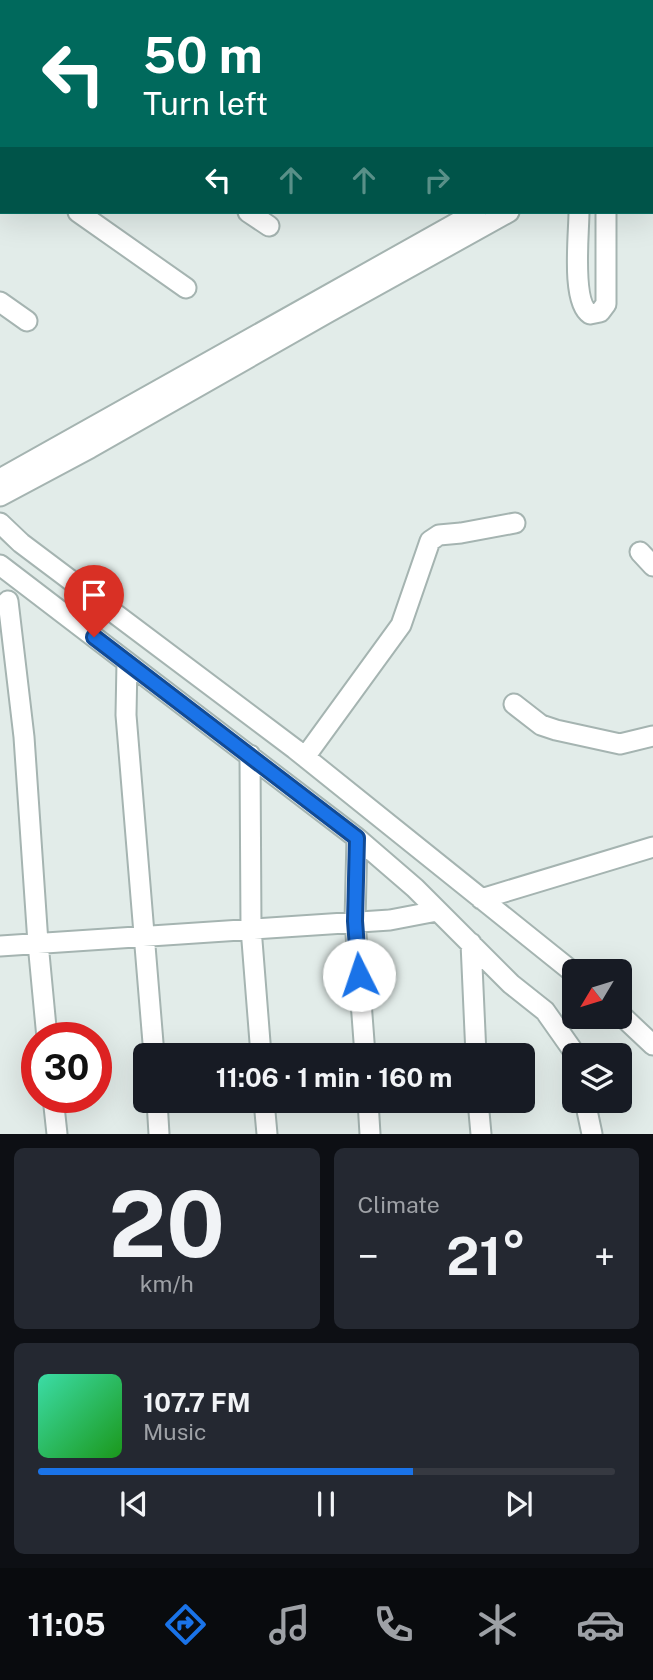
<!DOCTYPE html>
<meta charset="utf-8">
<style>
:root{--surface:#171b24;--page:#242831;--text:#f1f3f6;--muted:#9ea1a6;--line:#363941;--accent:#1a73e8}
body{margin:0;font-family:"Public Sans",sans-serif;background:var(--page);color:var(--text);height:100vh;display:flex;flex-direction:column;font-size:26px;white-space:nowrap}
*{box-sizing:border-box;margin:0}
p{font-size:23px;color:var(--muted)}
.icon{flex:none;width:38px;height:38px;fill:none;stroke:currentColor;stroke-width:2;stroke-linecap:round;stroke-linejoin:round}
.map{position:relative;height:1134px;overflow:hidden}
.panel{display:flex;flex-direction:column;gap:14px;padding:14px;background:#0d0f14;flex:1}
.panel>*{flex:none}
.guide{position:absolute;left:0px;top:0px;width:654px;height:214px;box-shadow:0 7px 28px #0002;background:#00695c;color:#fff;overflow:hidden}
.needle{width:46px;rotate:232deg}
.fabs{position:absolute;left:562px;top:959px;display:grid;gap:14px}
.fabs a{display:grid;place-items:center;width:70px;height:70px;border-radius:10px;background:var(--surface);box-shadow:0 7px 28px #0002;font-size:35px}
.speed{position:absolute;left:21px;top:1022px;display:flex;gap:14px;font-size:35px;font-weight:700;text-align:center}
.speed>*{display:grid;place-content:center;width:91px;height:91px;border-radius:50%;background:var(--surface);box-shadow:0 7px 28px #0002;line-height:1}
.speed .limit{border:10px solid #d22;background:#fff;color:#111}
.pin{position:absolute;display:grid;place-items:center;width:60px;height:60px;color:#fff;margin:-72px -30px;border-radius:50% 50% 50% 0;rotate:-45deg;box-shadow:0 0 7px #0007}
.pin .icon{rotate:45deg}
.me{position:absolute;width:77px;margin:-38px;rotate:356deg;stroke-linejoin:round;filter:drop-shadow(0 0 5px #0008)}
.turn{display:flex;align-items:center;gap:24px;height:147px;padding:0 28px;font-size:32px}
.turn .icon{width:91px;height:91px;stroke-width:2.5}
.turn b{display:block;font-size:49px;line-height:60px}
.lanes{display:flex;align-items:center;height:66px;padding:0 28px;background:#0003;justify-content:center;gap:35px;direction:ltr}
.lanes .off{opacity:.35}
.big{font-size:52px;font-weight:700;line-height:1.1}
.panel .widget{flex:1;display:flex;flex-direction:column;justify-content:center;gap:10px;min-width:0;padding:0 24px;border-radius:10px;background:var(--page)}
.panel .dial{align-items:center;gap:0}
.dial b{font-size:91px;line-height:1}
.song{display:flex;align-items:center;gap:21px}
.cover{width:84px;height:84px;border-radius:10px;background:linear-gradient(135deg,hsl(160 70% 55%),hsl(120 70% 35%))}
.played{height:7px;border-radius:4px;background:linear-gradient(90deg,var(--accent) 65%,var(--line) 65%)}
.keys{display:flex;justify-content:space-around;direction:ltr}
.heat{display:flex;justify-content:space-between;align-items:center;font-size:38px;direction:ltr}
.panel .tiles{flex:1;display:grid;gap:14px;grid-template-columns:1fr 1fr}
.widget:last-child{grid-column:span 2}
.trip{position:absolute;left:133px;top:1043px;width:402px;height:70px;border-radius:10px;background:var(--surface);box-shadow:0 7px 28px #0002;font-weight:700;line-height:70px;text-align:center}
.tabs{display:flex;height:112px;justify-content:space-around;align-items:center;background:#090b0e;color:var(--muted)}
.tabs .icon{width:49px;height:49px}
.tabs .current{color:var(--accent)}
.tabs b{font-size:32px;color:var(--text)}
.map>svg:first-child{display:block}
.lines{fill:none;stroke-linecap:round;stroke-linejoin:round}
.street-casing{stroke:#a5b4b1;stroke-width:23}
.street{stroke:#fff;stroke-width:19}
.route-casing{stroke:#114b97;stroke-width:18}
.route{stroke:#1a73e8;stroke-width:12}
</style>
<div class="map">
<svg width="653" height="1134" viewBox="0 0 653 1134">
<rect width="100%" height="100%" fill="#e2ece9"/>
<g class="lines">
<g class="street-casing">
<path id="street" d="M 102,0 L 104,2
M 314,0 L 316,2
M 577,0 L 577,2
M 15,2 L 17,0
M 148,2 L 149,0
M 608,2 L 608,0
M 0,23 L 2,20
M 0,40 L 2,41
M 0,157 L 2,158
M 78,212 L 186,288
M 248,212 L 269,226
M 579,212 C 579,234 571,302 590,314 L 600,312 L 606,304 L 606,212
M 0,302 L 27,321
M 0,479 L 476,212
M 0,496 L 90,448 L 327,313 L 509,212
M 0,523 L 21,543 L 295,749 L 574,973
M 640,552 L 653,566
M 0,565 L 357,838 L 415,888 L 511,984 L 545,1011 L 576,1055
M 8,601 L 24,737 L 38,943 L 47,1038
M 127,662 L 126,715 L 154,1055
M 514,704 L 541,725 L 556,730 L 620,744 L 653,736
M 250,755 L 251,928 L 261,1055
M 305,757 L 401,625 L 430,541 L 439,535 L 461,533 L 515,523
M 357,838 L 355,921 L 365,1055
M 481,899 L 653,847
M 471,943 L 476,1055
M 0,946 L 390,920 L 437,911
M 620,1014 L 653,1045
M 53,1097 L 57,1134
M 157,1101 L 159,1134
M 264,1101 L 267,1134
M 368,1101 L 370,1134
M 478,1101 L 481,1134
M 585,1101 L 592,1134"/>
</g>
<use href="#street" class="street"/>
</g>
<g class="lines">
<g class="route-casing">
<path id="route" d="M 94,637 L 357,838 L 355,921 L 359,975"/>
</g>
<use href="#route" class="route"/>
</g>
</svg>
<div class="fabs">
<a><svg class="needle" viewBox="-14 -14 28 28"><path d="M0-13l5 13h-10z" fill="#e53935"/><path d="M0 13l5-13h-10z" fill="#9ea1a6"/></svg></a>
<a><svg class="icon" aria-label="layers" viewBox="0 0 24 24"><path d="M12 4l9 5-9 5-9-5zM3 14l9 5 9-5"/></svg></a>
</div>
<div class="speed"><div class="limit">30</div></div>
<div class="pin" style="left:94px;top:637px;background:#d93025"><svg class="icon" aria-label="arrive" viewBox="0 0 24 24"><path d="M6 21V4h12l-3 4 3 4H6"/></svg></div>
<svg class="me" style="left:359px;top:975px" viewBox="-20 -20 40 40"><circle r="19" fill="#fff"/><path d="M0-13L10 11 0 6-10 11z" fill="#1a73e8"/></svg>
<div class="trip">11:06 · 1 min · 160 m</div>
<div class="guide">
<div class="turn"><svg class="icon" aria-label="left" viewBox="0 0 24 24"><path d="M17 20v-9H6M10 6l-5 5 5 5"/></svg><div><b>50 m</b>Turn left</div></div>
<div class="lanes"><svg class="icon" aria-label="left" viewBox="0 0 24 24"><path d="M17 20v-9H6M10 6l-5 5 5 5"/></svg><svg class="icon off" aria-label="ahead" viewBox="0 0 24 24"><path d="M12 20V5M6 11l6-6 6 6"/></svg><svg class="icon off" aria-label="ahead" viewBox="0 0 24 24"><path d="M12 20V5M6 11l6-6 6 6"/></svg><svg class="icon off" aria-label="right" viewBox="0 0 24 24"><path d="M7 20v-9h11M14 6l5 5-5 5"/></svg></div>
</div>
</div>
<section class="panel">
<div class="tiles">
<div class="widget dial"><b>20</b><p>km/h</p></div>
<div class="widget"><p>Climate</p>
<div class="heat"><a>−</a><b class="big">21°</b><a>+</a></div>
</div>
<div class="widget">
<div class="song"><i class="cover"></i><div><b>107.7 FM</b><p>Music</p></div></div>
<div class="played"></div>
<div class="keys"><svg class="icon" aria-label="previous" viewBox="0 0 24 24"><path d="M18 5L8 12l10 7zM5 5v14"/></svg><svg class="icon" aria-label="pause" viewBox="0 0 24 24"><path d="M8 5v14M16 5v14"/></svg><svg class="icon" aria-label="next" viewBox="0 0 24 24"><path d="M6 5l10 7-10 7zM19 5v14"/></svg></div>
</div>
</div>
</section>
<nav class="tabs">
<b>11:05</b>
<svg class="icon current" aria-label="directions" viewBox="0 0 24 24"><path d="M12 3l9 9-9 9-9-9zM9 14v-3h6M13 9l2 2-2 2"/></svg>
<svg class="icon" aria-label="music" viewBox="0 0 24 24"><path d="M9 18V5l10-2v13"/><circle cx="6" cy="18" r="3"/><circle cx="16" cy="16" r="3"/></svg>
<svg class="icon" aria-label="phone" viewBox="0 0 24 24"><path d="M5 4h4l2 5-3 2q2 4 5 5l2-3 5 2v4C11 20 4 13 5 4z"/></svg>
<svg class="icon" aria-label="climate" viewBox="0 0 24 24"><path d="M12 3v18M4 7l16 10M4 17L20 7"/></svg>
<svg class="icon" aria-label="car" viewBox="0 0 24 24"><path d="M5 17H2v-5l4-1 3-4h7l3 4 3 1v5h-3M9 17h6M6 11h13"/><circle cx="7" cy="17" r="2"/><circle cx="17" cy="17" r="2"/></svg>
</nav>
